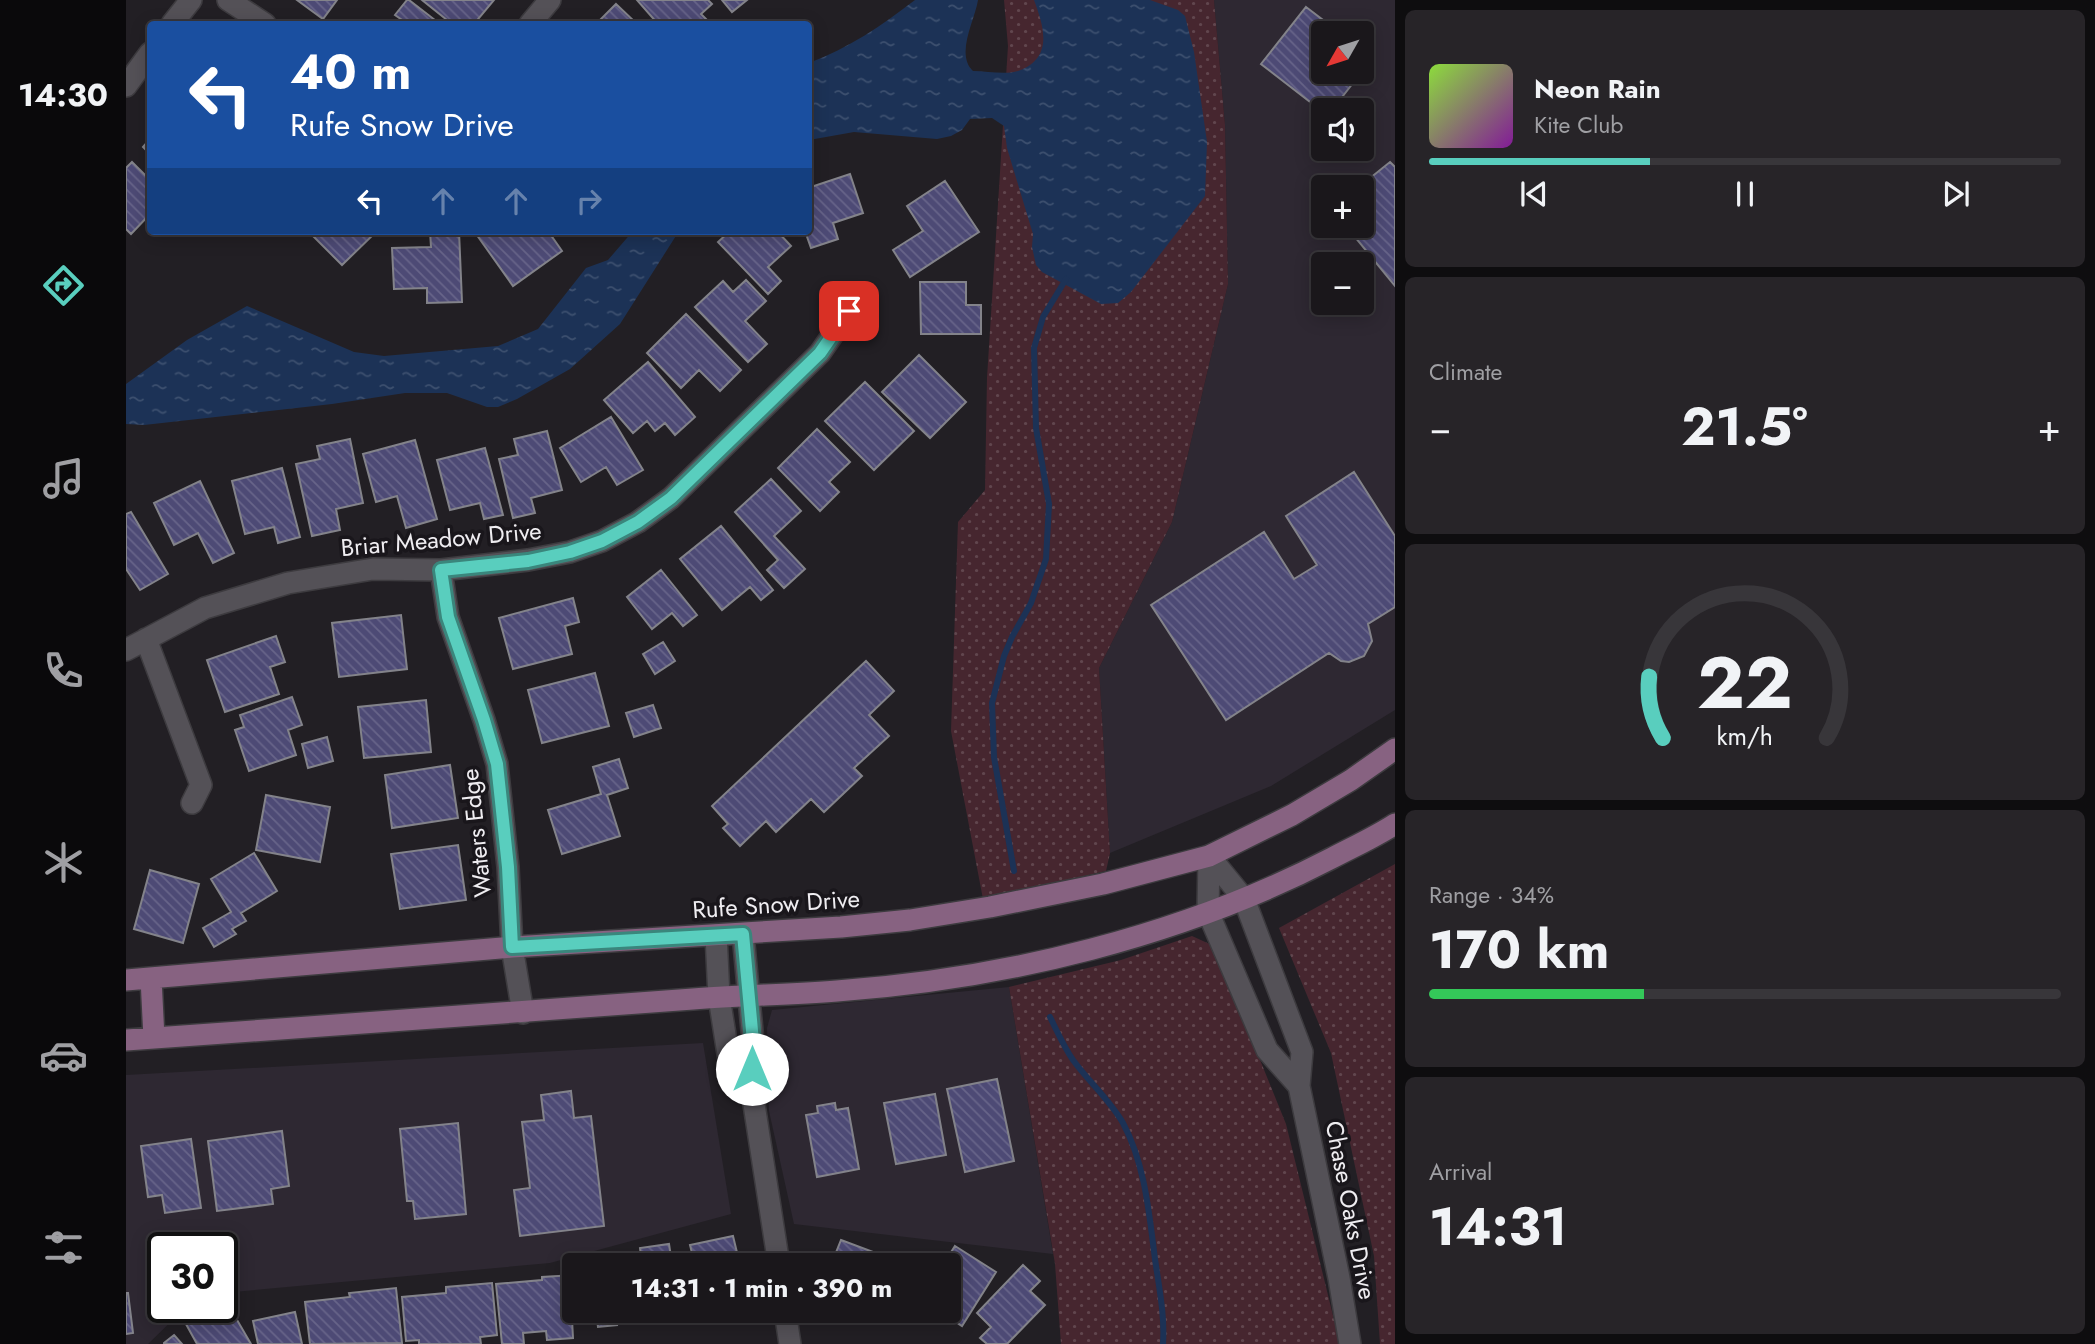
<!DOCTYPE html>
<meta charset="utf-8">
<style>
:root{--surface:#1a171b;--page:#272428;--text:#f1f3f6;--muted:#9f9fa3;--line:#38363a;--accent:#59cebe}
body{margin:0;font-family:Jost,sans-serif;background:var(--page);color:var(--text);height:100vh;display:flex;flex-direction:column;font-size:26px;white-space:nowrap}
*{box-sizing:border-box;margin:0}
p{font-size:23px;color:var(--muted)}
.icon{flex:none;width:38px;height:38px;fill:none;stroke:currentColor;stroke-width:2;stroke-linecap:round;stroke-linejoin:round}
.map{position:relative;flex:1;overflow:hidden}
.drawer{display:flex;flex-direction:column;gap:10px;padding:10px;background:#0e0d0f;width:700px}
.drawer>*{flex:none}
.banner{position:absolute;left:21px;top:21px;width:665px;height:214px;border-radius:7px;box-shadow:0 4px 18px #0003,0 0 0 2px var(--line);background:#1a4fa0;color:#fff;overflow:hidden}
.needle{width:46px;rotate:231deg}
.buttons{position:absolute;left:1185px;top:21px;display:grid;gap:14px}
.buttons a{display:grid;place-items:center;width:63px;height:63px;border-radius:7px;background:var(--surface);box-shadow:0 4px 18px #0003,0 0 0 2px var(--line);font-size:35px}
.speed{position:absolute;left:21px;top:1232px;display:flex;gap:14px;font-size:35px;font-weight:700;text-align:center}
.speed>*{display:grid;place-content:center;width:91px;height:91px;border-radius:50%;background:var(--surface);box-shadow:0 4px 18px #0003,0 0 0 2px var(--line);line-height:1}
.speed .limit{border:4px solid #111;border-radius:10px;background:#fff;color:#111}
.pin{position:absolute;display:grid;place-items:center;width:60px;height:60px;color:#fff;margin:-30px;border-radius:14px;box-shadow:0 4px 10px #0006}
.me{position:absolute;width:77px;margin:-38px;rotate:0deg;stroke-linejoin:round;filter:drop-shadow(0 0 5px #0008)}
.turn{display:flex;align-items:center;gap:24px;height:147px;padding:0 28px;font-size:32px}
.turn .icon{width:91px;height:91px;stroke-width:2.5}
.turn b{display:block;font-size:49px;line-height:60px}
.lanes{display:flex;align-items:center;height:66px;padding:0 28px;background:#0003;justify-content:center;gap:35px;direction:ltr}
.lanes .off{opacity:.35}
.big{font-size:52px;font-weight:700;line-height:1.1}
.drawer .card{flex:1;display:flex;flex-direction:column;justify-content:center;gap:10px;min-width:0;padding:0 24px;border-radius:10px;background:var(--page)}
.drawer .dial{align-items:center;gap:0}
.dial svg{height:182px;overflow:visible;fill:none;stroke:var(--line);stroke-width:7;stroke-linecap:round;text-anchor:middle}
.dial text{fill:var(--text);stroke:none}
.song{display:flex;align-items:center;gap:21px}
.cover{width:84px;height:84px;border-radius:10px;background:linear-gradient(135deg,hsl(90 70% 55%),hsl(290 70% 35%))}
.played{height:7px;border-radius:4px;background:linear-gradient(90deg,var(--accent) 35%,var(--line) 35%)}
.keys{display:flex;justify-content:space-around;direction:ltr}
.heat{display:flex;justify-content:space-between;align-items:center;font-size:38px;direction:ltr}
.charge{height:10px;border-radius:5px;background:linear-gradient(90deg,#34c759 34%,var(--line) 0)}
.trip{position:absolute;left:436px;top:1253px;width:399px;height:70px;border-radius:7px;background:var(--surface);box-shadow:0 4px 18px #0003,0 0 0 2px var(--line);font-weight:700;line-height:70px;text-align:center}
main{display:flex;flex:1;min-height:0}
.tabs{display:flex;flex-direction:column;width:126px;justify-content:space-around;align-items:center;background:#0a090b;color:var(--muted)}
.tabs .icon{width:49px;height:49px}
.tabs .current{color:var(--accent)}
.tabs b{font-size:32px;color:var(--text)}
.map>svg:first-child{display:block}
.built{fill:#2e2832;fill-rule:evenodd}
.green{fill:url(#green-dots)}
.water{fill:url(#water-ripples)}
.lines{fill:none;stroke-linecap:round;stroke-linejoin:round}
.stream{stroke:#1c3256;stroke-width:6}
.building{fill:url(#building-back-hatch);stroke:#83838a;stroke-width:2}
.street-casing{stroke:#3d3b3f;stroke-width:24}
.secondary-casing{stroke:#3d3b3f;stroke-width:24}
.street{stroke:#545157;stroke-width:21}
.secondary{stroke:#876281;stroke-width:21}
.route-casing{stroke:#3a867c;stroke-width:18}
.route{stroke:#59cebe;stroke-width:12}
.labels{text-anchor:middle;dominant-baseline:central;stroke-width:7;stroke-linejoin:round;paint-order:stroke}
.street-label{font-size:24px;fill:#efedf1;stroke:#19161b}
</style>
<main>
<nav class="tabs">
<b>14:30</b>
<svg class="icon current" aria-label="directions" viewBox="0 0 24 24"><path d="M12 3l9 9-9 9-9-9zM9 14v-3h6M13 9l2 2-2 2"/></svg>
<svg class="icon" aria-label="music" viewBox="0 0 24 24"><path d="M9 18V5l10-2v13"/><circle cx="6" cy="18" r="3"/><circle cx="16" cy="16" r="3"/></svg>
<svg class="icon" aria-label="phone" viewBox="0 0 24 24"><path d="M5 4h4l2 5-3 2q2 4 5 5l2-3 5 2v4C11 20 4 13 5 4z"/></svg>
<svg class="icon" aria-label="climate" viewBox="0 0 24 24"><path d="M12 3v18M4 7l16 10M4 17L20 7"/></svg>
<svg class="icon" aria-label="car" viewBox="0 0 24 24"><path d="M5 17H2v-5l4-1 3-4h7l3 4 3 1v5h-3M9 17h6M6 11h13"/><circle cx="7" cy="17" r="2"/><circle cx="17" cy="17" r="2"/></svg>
<svg class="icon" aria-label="filters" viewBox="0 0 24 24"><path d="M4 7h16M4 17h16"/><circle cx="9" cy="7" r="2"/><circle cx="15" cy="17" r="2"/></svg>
</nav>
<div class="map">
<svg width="1269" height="1344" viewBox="0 0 1269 1344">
<defs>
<pattern id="green-dots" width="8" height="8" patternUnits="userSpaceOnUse" patternTransform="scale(1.75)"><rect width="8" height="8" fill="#46262f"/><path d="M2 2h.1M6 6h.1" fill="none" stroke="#61464e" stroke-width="1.8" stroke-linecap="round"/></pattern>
<pattern id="water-ripples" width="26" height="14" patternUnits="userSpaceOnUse" patternTransform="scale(1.75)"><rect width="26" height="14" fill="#1c3256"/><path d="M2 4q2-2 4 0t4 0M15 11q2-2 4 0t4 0" fill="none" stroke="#3d506f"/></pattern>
<pattern id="building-back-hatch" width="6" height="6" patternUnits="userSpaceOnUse" patternTransform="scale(1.75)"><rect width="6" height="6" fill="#4d4a75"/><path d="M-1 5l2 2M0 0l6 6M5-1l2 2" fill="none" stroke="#676489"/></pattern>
</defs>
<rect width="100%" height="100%" fill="#221f24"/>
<path class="built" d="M 1088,0 L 1269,0 L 1269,710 L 1145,786 L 984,853 L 973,668 L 1046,522 L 1102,284 L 1099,125 ZM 1197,33 L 1236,33 L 1236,72 L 1197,72 ZM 1197,110 L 1236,110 L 1236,149 L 1197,149 ZM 1197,187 L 1236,187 L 1236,226 L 1197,226 ZM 1197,264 L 1236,264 L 1236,303 L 1197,303 Z
M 883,987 L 927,1254 L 668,1224 L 643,1111 L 641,1028 L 646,1010 Z
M 577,1043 L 605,1214 L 424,1263 L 96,1293 L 96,1248 L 37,1248 L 37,1307 L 60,1307 L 22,1344 L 0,1344 L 0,1075 Z"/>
<path class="green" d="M 878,0 L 1088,0 L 1099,125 L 1102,284 L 1046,522 L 973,668 L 984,853 L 980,871 L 857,899 L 825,731 L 832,522 L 859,490 L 861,378 L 882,46 Z
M 1269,864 L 1269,1344 L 1254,1344 L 1248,1256 L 1205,1053 L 1153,928 Z
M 1066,936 L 1088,946 L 1160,1124 L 1214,1344 L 935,1344 L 929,1264 L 883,987 L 995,960 Z"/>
<path class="water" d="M 789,0 L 852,0 C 849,20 829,54 847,71 C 861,71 879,75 892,71 C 928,58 918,27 908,0 L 1024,0 L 1052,10 L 1059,16 L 1068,52 L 1081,142 L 1079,196 L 1005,292 L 992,303 L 975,304 L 916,272 L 910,265 L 906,247 L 907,234 L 881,148 L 878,126 L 866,118 L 844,119 L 836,130 L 825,136 L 811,139 L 728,132 L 683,140 L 683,63 C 723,48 755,26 789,0 Z
M 507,231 L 553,231 L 494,324 L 444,369 L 391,399 L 372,407 L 361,407 L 321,393 L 279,393 L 206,404 L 18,425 L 0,424 L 0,384 L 61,340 L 121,306 L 228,352 L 258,356 L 372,346 L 412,329 L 460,268 L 482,260 Z"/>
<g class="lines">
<path class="stream" d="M 888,871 L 868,757 L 866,703 L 878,656 L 886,637 L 905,603 L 920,559 L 923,504 L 910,428 L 908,348 L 917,317 L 940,279
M 924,1017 C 931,1031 938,1047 947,1060 C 963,1082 983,1099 997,1123 C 1019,1164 1023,1213 1029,1259 C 1033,1287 1039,1316 1037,1344"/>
</g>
<path class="building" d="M 171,0 L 211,0 L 197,19 Z
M 281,0 L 283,0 L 314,24 L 282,24 L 269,15 Z
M 296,0 L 368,0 L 348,24 L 326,24 Z
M 511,0 L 582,0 L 586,4 L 575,14 L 585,24 L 532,24 Z
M 596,0 L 621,0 L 606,12 Z
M 490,4 L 511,24 L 478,24 L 474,20 Z
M 1180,7 L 1201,23 L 1196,30 L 1200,33 L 1197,33 L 1197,72 L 1236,72 L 1236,61 L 1241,65 L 1206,110 L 1197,110 L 1197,112 L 1135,64 Z
M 24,139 L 24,154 L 17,147 Z
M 6,162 L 24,180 L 24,214 L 5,234 L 0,229 L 0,168 Z
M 1264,162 L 1269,167 L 1269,286 L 1220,226 L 1236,226 L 1236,187 L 1233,187 Z
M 724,174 L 737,213 L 707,223 L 712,239 L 685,248 L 679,231 L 682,231 L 682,188 Z
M 819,181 L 853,232 L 784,277 L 767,250 L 797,231 L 781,206 Z
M 182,231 L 251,231 L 216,265 Z
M 304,231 L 333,231 L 336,302 L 301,303 L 301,288 L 268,289 L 266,248 L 305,247 Z
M 348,231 L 422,231 L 436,251 L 387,286 Z
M 604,231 L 651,231 L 665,246 L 642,267 L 655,281 L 642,294 L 592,242 Z
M 620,280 L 640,301 L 619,321 L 641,344 L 622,362 L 569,307 L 597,281 L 607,292 Z
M 794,282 L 840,282 L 840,305 L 855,305 L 855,334 L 795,334 Z
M 560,314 L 615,370 L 594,391 L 573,370 L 555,388 L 521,353 Z
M 793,355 L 840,402 L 804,438 L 756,392 Z
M 522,362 L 569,417 L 549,435 L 539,423 L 529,431 L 521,421 L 507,433 L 478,400 Z
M 739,382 L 788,431 L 748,470 L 699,421 Z
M 485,417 L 517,470 L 491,485 L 480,467 L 455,482 L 434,448 Z
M 691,429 L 724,462 L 703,482 L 713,492 L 694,511 L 652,468 Z
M 421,431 L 436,490 L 405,498 L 409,513 L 387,518 L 373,459 L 392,455 L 388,439 Z
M 224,439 L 237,503 L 210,509 L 214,530 L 186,536 L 170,464 L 194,459 L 191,446 Z
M 289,440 L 311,519 L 280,528 L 271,496 L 250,502 L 237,454 Z
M 359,448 L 377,515 L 358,519 L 354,503 L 324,510 L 311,460 Z
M 156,468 L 174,537 L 152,543 L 148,527 L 119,534 L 106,481 Z
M 1228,472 L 1269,536 L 1269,607 L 1242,624 L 1246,641 L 1238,656 L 1223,662 L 1215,661 L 1203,653 L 1100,720 L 1025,605 L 1138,532 L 1168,579 L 1191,565 L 1160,516 Z
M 645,479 L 675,511 L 648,536 L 679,569 L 658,588 L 641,570 L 652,560 L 609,512 Z
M 74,481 L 108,553 L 87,563 L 72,533 L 48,545 L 28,503 Z
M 5,512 L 42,574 L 14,590 L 0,569 L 0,514 Z
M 595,526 L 647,590 L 635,600 L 624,587 L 596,610 L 554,559 Z
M 535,570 L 571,615 L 557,626 L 546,613 L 526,629 L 501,597 Z
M 447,598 L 453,622 L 439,626 L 446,654 L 387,669 L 373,618 Z
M 275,615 L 281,669 L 213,677 L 206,623 Z
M 150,636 L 159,662 L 144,667 L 153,694 L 99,712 L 81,660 Z
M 537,642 L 549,661 L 529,674 L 517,654 Z
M 740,661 L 768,691 L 743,715 L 763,736 L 728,768 L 736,776 L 698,812 L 685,799 L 650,832 L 640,821 L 614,846 L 597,828 L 602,824 L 586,806 Z
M 469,673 L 483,726 L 416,743 L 402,690 Z
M 166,697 L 176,725 L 162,730 L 170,755 L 123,771 L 109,730 L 118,727 L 114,715 Z
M 300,700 L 305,752 L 238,758 L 232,707 Z
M 527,705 L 535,728 L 508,737 L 500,713 Z
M 201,737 L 207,761 L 182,768 L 176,744 Z
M 493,759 L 502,788 L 481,795 L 494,836 L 436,854 L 422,810 L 475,794 L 467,767 Z
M 324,765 L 332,818 L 266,828 L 259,775 Z
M 140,795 L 204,807 L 194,862 L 130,850 Z
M 332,845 L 340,900 L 274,909 L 265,854 Z
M 128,853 L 151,891 L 115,913 L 120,921 L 106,929 L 110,934 L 88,947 L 77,928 L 105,912 L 85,879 Z
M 24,870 L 73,884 L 57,943 L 8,929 Z
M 871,1079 L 888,1161 L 839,1172 L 821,1089 Z
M 445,1091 L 448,1118 L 465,1116 L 478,1226 L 394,1236 L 388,1190 L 404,1188 L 396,1122 L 418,1120 L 415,1095 Z
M 809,1094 L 820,1155 L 770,1164 L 758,1103 Z
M 709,1103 L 710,1110 L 722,1108 L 733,1169 L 691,1177 L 680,1115 L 692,1113 L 691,1106 Z
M 332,1123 L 340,1214 L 289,1219 L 287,1201 L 281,1201 L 274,1129 Z
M 156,1131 L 163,1186 L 145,1189 L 147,1204 L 91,1211 L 82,1141 Z
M 65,1139 L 75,1208 L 39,1213 L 36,1195 L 22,1197 L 15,1146 Z
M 607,1236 L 614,1265 L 569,1265 L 564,1245 Z
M 715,1240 L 758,1256 L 754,1265 L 705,1265 Z
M 543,1244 L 545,1257 L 559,1255 L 561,1265 L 516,1265 L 514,1248 Z
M 829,1246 L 870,1272 L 836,1326 L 813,1311 L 822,1311 L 822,1265 L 817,1265 Z
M 508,1254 L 510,1265 L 463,1265 L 463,1260 Z
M 764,1254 L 798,1265 L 761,1265 Z
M 897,1265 L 914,1281 L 904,1291 L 919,1305 L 881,1344 L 861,1344 L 854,1338 L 865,1327 L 851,1313 Z
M 448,1275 L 448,1311 L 464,1311 L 464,1317 L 446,1319 L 447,1338 L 421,1340 L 420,1331 L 397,1333 L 398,1344 L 376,1344 L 370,1284 L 416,1280 L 416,1277 Z
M 366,1283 L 371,1335 L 354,1337 L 355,1344 L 293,1344 L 293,1340 L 280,1341 L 276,1297 L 320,1293 L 320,1287 Z
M 270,1288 L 276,1343 L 184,1344 L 179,1302 L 224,1297 L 223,1293 Z
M 0,1293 L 2,1293 L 7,1333 L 0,1334 Z
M 100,1301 L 125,1344 L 71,1344 L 60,1324 L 89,1307 L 96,1307 L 96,1303 Z
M 470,1311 L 489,1311 L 491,1325 L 472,1327 Z
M 714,1311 L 738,1311 L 735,1318 Z
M 763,1311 L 791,1311 L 788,1322 L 762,1313 Z
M 169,1312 L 176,1344 L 132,1344 L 127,1321 Z
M 48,1335 L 56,1344 L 38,1344 L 38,1343 Z"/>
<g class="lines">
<g class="street-casing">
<path id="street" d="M 102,0 L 139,24
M 46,24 L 65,0
M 404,24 L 424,0
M 0,86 L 24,53
M 315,570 L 322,617 L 358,720 L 371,764 L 382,867 L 386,947 L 397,1013
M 20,639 L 75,785 L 66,803
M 0,650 L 79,608 L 162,583 L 247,569 L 315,570 L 402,560 L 444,552 L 476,541 L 512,522 L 545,498 L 694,353 L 723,311
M 1083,856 L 1118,899 L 1176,1052 L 1173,1086 L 1213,1278 L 1224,1344
M 1083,856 L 1082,912 L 1141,1050 L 1173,1086
M 617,934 L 628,1052 L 625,1085 L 653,1265
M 590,935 L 593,997 L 603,1060 L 625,1085
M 659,1311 L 664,1344"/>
</g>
<g class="secondary-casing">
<path id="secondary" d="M 25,978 L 28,1038
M 0,980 L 386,947 L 715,927 L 784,920 L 864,907 L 977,884 L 1083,856 L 1166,815 L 1225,780 L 1269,749
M 0,1040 C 189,1026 378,1014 567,999 C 615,995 663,995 711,991 C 879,979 1056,936 1206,858 C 1227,847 1249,837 1269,824"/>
</g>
<use href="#street" class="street"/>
<use href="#secondary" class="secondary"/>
</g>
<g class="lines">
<g class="route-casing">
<path id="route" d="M 626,1069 L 628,1052 L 617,934 L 386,947 L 382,867 L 371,764 L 358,720 L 322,617 L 315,570 L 402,561 L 444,552 L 476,541 L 512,522 L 545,498 L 694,353 L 723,311"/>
</g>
<use href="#route" class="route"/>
</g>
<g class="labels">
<g class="street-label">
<text transform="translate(315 539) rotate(-5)">Briar Meadow Drive</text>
<text transform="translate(350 833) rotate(-96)">Waters Edge</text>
<text transform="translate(650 904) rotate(-4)">Rufe Snow Drive</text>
<text transform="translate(1225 1210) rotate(79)">Chase Oaks Drive</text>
</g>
</g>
</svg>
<div class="buttons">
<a><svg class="needle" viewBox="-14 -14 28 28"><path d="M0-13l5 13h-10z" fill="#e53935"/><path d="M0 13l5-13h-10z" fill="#9f9fa3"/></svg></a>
<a><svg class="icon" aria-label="sound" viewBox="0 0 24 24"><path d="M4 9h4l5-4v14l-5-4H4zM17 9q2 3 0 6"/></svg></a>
<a>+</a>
<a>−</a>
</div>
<div class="speed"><div class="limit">30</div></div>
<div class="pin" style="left:723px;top:311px;background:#d93025"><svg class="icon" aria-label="arrive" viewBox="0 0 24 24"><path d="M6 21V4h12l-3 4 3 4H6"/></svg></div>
<svg class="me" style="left:626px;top:1069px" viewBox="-20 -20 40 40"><circle r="19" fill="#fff"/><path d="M0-13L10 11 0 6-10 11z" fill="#59cebe"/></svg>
<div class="trip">14:31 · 1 min · 390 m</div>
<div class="banner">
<div class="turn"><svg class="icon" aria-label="left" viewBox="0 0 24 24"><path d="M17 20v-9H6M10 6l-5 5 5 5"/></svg><div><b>40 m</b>Rufe Snow Drive</div></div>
<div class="lanes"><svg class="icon" aria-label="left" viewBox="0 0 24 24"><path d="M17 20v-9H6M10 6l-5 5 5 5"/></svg><svg class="icon off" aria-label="ahead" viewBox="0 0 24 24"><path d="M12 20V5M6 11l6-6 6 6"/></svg><svg class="icon off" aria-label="ahead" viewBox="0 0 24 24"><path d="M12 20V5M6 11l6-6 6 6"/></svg><svg class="icon off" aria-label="right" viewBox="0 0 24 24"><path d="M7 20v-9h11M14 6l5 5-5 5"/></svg></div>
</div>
</div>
<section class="drawer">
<div class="card">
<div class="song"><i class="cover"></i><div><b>Neon Rain</b><p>Kite Club</p></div></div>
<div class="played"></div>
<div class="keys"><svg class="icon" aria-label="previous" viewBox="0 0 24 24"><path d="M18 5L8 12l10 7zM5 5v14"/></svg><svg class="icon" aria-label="pause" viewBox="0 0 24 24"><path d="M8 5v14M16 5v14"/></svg><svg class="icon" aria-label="next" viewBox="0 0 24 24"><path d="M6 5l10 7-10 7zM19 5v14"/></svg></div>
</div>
<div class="card"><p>Climate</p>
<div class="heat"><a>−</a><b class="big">21.5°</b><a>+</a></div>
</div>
<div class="card dial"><svg viewBox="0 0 100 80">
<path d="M14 69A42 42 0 1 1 86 69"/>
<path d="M14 69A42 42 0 0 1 8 42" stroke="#59cebe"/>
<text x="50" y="56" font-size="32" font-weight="700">22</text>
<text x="50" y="72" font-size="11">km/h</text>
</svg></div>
<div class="card"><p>Range · 34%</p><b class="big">170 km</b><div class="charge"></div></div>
<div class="card"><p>Arrival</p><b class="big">14:31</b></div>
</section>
</main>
